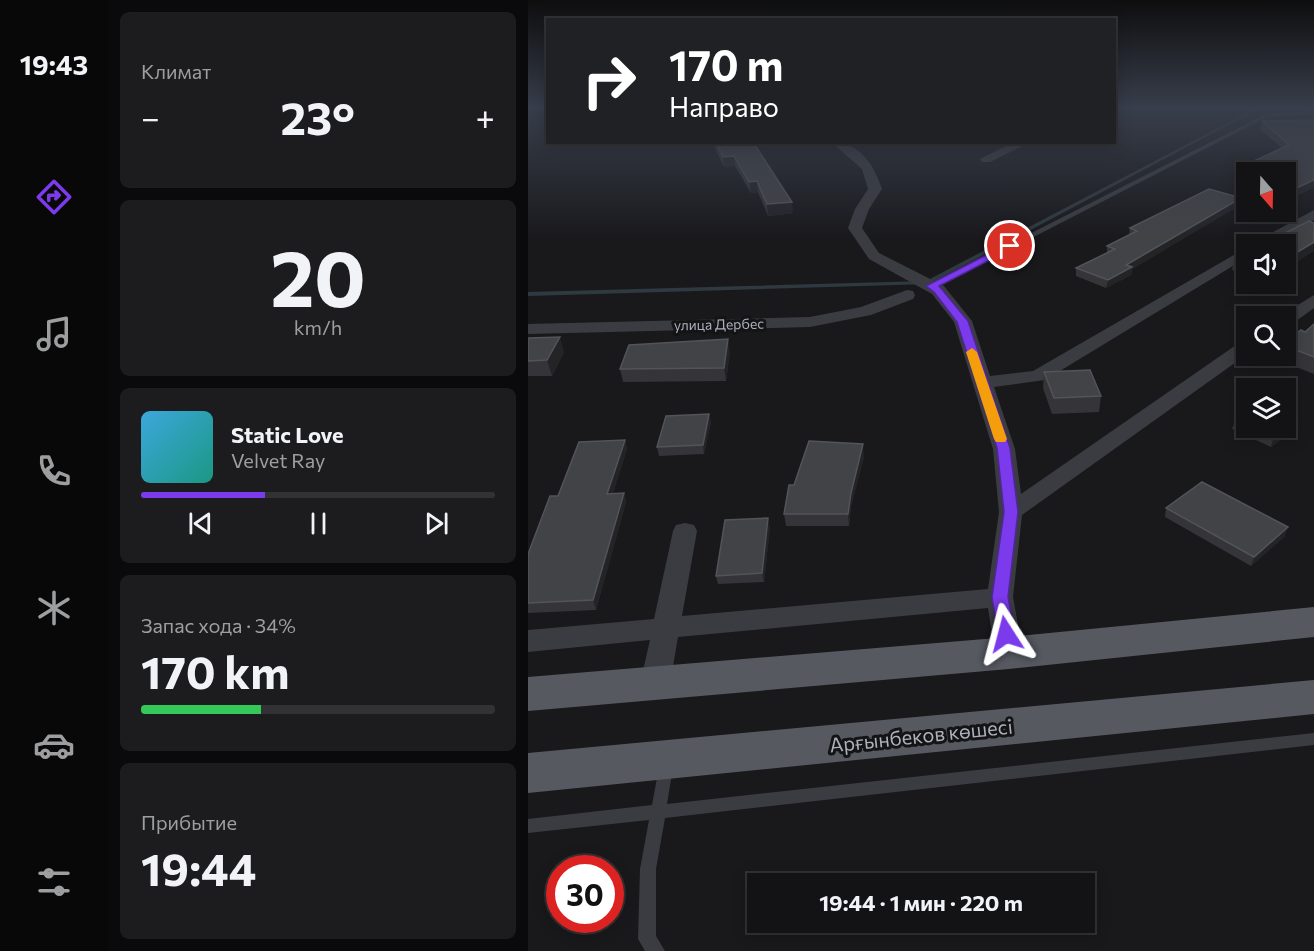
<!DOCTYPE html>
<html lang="ru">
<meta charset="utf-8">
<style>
:root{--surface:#131315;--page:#1c1c1e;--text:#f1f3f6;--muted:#9d9ea0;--line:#323234;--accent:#7c3aed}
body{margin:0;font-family:Commissioner,sans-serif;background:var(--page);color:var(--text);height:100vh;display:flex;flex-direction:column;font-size:22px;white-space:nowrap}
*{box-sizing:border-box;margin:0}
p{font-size:20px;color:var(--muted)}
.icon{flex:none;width:33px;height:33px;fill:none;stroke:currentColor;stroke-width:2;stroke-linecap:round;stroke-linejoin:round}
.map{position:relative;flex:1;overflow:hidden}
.details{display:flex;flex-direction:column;gap:12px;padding:12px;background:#0a0a0c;width:420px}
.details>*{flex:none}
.hud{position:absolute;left:18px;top:18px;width:570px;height:126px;border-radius:0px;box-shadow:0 3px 15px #0003,0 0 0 2px var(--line);background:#202124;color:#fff;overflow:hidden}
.needle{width:39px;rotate:160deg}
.controls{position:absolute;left:708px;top:162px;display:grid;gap:12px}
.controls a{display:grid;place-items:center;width:60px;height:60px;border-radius:0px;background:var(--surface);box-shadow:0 3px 15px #0003,0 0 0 2px var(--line);font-size:30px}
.speed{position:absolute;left:18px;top:855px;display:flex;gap:12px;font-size:30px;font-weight:700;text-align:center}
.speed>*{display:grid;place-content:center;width:78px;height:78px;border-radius:50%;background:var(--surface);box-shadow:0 3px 15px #0003,0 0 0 2px var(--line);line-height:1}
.speed .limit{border:9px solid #d22;background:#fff;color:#111}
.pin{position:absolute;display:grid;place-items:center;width:51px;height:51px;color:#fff;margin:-26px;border:3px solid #fff;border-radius:50%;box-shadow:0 2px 6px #0007}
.me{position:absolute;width:66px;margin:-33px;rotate:351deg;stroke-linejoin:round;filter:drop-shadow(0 0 4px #0008)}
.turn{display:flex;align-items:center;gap:21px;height:126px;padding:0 24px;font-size:27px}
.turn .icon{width:78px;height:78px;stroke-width:2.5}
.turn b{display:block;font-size:42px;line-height:51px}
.big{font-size:45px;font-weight:700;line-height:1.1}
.details .widget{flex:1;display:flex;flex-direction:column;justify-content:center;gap:9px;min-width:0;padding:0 21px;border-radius:9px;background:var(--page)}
.details .dial{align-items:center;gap:0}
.dial b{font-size:78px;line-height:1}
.song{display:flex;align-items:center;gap:18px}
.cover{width:72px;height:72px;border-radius:9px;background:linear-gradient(135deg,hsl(200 70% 55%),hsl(170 70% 35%))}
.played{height:6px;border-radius:3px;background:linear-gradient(90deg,var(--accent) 35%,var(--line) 35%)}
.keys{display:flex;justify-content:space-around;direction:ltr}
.heat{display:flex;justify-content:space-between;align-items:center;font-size:33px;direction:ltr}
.charge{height:9px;border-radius:4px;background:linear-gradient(90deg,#34c759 34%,var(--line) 0)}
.trip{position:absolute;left:219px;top:873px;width:348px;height:60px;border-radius:0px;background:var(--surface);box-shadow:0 3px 15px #0003,0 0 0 2px var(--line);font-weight:700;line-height:60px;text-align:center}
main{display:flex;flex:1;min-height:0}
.tab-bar{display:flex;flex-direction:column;width:108px;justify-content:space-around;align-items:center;background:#080808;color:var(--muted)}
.tab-bar .icon{width:42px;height:42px}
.tab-bar .on{color:var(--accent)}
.tab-bar b{font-size:27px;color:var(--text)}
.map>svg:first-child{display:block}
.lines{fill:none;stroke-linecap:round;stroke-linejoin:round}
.stream{fill:#2f3940;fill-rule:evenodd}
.lane{fill:#3a3c41;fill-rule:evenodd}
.street{fill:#3a3c41;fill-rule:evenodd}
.primary{fill:#565960;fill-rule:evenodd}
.wall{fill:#353539}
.shaded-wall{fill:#242427}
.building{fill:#424347;stroke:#525459;stroke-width:1.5}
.route{fill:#7c3aed;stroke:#51269a;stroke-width:1.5}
.slow{fill:#f59e0b}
.labels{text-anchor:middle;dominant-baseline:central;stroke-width:6;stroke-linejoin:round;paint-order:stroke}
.far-street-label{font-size:14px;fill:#acb1bb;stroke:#141417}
.near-street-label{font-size:20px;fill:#acb1bb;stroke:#141417}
</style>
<main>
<nav class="tab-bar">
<b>19:43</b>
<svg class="icon on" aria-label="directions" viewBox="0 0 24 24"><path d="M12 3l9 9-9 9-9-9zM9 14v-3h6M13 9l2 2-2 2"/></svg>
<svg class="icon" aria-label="music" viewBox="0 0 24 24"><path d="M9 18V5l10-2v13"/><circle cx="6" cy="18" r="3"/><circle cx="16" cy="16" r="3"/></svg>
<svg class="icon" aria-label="phone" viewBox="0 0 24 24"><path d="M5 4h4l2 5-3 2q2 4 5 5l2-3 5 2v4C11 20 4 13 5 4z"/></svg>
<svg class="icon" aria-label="climate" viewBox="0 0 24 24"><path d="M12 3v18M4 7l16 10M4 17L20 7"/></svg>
<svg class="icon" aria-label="car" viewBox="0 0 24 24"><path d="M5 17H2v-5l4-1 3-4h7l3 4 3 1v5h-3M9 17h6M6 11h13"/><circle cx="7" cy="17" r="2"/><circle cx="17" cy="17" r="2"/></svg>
<svg class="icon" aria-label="filters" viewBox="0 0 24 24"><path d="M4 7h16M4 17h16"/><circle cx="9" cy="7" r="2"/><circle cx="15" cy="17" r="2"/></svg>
</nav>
<section class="details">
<div class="widget"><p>Климат</p>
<div class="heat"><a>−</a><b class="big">23°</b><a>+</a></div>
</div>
<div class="widget dial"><b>20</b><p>km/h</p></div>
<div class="widget">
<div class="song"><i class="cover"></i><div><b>Static Love</b><p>Velvet Ray</p></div></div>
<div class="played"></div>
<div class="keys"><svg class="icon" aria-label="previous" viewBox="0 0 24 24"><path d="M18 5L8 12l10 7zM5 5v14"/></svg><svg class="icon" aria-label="pause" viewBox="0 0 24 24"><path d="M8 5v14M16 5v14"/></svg><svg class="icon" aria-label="next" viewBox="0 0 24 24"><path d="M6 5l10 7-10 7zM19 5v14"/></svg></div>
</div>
<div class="widget"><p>Запас хода · 34%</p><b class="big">170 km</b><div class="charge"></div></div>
<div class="widget"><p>Прибытие</p><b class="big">19:44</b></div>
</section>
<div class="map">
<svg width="786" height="951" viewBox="0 0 786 951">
<rect width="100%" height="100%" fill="#19191c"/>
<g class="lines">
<path class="stream" d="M 730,107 L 734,107 L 401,284 L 0,296 L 0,292 L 398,281 Z"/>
<path class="lane" d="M 786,111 L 786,115 L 739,117 L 406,288 L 399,286 L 736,115 Z
M 786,733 L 786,745 L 137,818 L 128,869 L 128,936 L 137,951 L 117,951 L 110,939 L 112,869 L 121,820 L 0,833 L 0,819 L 124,805 L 131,767 L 133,762 L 138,761 L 143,762 L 145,767 L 139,804 Z"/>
<path class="street" d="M 303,142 C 332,142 346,165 354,189 L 341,209 L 334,228 L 351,253 L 416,286 L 444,321 L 462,376 L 505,371 L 718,248 L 718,258 L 517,380 L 466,387 L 487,449 L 493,494 L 711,343 L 718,342 L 718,355 L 494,515 L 485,597 L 495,653 L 491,661 L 481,664 L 471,661 L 467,653 L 460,608 L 150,637 L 142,684 L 137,692 L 127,696 L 117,692 L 112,684 L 122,640 L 0,652 L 0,630 L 126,619 L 145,531 L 148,525 L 157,523 L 166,525 L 169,531 L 154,616 L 460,589 L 471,512 L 465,449 L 426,322 L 404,294 L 341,259 L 320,228 L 327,209 L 340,189 L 334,169 Z
M 486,142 L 503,142 L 462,162 L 454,162 L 452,159 Z
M 786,210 L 786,220 L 741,244 L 723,244 Z
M 379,290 L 385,291 L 387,295 L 385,299 L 343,315 L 282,327 L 0,334 L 0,324 L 282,317 L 333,307 Z
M 786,295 L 786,308 L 764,324 L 758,325 L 758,316 L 752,316 Z"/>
<path class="primary" d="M 786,607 L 786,637 L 481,669 L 0,711 L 0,677 L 481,637 Z
M 786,680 L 786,714 L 0,793 L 0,753 Z"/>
</g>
<path class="wall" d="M 754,107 L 786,107 L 786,110 L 769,110 Z
M 786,120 L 786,187 L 758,201 L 758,172 L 744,172 L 727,168 L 728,160 L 754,148 L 732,129 L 734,121 Z
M 184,142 L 225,142 L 265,213 L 240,216 L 230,192 L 223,193 L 207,166 L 196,167 Z
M 718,188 L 718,202 L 713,200 L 712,205 L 604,269 L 603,275 L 578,288 L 548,276 L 548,268 L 579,253 L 579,246 L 601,235 L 602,228 L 709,197 L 711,191 Z
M 718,253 L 718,276 L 704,270 L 707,258 Z
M 786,324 L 786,374 L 750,360 L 751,356 L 758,356 L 758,342 L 777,332 Z
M 0,338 L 36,352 L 24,376 L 0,376 Z
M 202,352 L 198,381 L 95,382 L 92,369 Z
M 516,372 L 573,396 L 571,412 L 524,414 L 515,388 Z
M 718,412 L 718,428 L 758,428 L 769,421 L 767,429 L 743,447 L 704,429 L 707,421 Z
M 181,414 L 183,422 L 176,454 L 131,456 L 129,447 Z
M 97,440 L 99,449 L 85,493 L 96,493 L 98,502 L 68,610 L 0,613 L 0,554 Z
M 336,457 L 323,506 L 321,526 L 258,526 L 256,514 L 266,485 Z
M 638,508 L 757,536 L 723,566 L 637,517 Z
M 242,527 L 236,582 L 190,584 L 188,576 Z"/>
<path class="shaded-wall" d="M 206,156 L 207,166 L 196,167 L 195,157 Z
M 786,180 L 786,187 L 758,201 L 758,193 Z
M 229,181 L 230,192 L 223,193 L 221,182 Z
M 713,198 L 712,205 L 604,269 L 603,275 L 578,288 L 580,280 L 598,265 Z
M 264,202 L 265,213 L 240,216 L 239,204 Z
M 786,242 L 786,251 L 758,269 L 758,259 Z
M 32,337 L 36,352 L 24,376 L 19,360 Z
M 200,339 L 202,352 L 198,381 L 196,368 Z
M 181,414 L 183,422 L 176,454 L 175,445 Z
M 769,421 L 767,429 L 743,447 L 745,439 Z
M 97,440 L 99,449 L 82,503 L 79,494 Z
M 335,444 L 336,457 L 323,506 L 321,526 L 320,514 L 323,493 Z
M 96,493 L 98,502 L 68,610 L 65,600 Z
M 240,518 L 242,527 L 236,582 L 234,573 Z
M 760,527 L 757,536 L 723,566 L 726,557 Z"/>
<path class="building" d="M 786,120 L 786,180 L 758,193 L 758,172 L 756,172 L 764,169 L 728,160 L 761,145 L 734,121 Z
M 188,142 L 225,142 L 264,202 L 239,204 L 229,181 L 221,182 L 206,156 L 195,157 Z
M 718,188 L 718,193 L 711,191 Z
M 681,189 L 713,198 L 598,265 L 604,267 L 580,280 L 548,268 L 587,249 L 579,246 L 609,231 L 602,228 Z
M 781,221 L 786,223 L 786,242 L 758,259 L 758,244 L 735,244 Z
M 718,253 L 718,262 L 707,258 Z
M 786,324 L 786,357 L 758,346 L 758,342 L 773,330 L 777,332 Z
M 32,337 L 19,360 L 0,361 L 0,338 Z
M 200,339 L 196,368 L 92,369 L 101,345 Z
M 562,370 L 573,396 L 526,398 L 516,372 Z
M 718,412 L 718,426 L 707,421 Z
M 181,414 L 175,445 L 129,447 L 138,416 Z
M 758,415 L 769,421 L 745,439 L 721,428 L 758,428 Z
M 97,440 L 79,494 L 96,493 L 65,600 L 0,603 L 0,554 L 22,496 L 30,496 L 51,442 Z
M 281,441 L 335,444 L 323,493 L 320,514 L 256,514 L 261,485 L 266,485 Z
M 674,482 L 760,527 L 726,557 L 638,508 Z
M 240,518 L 234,573 L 188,576 L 197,520 Z"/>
<linearGradient id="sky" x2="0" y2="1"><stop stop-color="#0e0e0f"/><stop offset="0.45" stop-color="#383e4b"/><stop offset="1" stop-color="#383e4b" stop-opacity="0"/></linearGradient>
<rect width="786" height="240" fill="url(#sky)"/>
<path class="route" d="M 482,243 L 485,244 L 485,248 L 411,286 L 440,321 L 482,448 L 490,512 L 480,597 L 487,634 L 478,641 L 470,634 L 464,597 L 476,512 L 469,448 L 429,322 L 406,292 L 398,286 Z"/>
<path class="slow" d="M 444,348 L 449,352 L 479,439 L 477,442 L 468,442 L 466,439 L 438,352 Z"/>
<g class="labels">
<g class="far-street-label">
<text transform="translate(191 324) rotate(-1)">улица Дербес</text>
</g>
<g class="near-street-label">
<text transform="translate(393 735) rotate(-6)">Арғынбеков көшесі</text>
</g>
</g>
</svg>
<div class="controls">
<a><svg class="needle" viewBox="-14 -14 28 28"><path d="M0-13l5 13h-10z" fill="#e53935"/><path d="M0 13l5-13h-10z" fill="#9d9ea0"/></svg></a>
<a><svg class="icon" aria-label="sound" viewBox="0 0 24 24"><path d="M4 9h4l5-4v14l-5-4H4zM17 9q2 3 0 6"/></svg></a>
<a><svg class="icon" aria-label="search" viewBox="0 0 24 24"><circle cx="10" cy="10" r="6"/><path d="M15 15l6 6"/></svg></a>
<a><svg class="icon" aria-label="layers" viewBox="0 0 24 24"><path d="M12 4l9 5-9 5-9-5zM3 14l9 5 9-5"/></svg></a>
</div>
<div class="speed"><div class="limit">30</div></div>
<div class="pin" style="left:482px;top:246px;background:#d93025"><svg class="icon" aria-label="arrive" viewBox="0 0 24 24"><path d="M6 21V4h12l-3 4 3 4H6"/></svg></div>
<svg class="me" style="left:478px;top:634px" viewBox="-20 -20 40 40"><path d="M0-17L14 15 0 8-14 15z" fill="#7c3aed" stroke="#fff" stroke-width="4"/></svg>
<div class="trip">19:44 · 1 мин · 220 m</div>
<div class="hud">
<div class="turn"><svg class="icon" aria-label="right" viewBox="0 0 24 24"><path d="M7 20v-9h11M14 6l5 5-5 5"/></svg><div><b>170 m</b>Направо</div></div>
</div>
</div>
</main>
